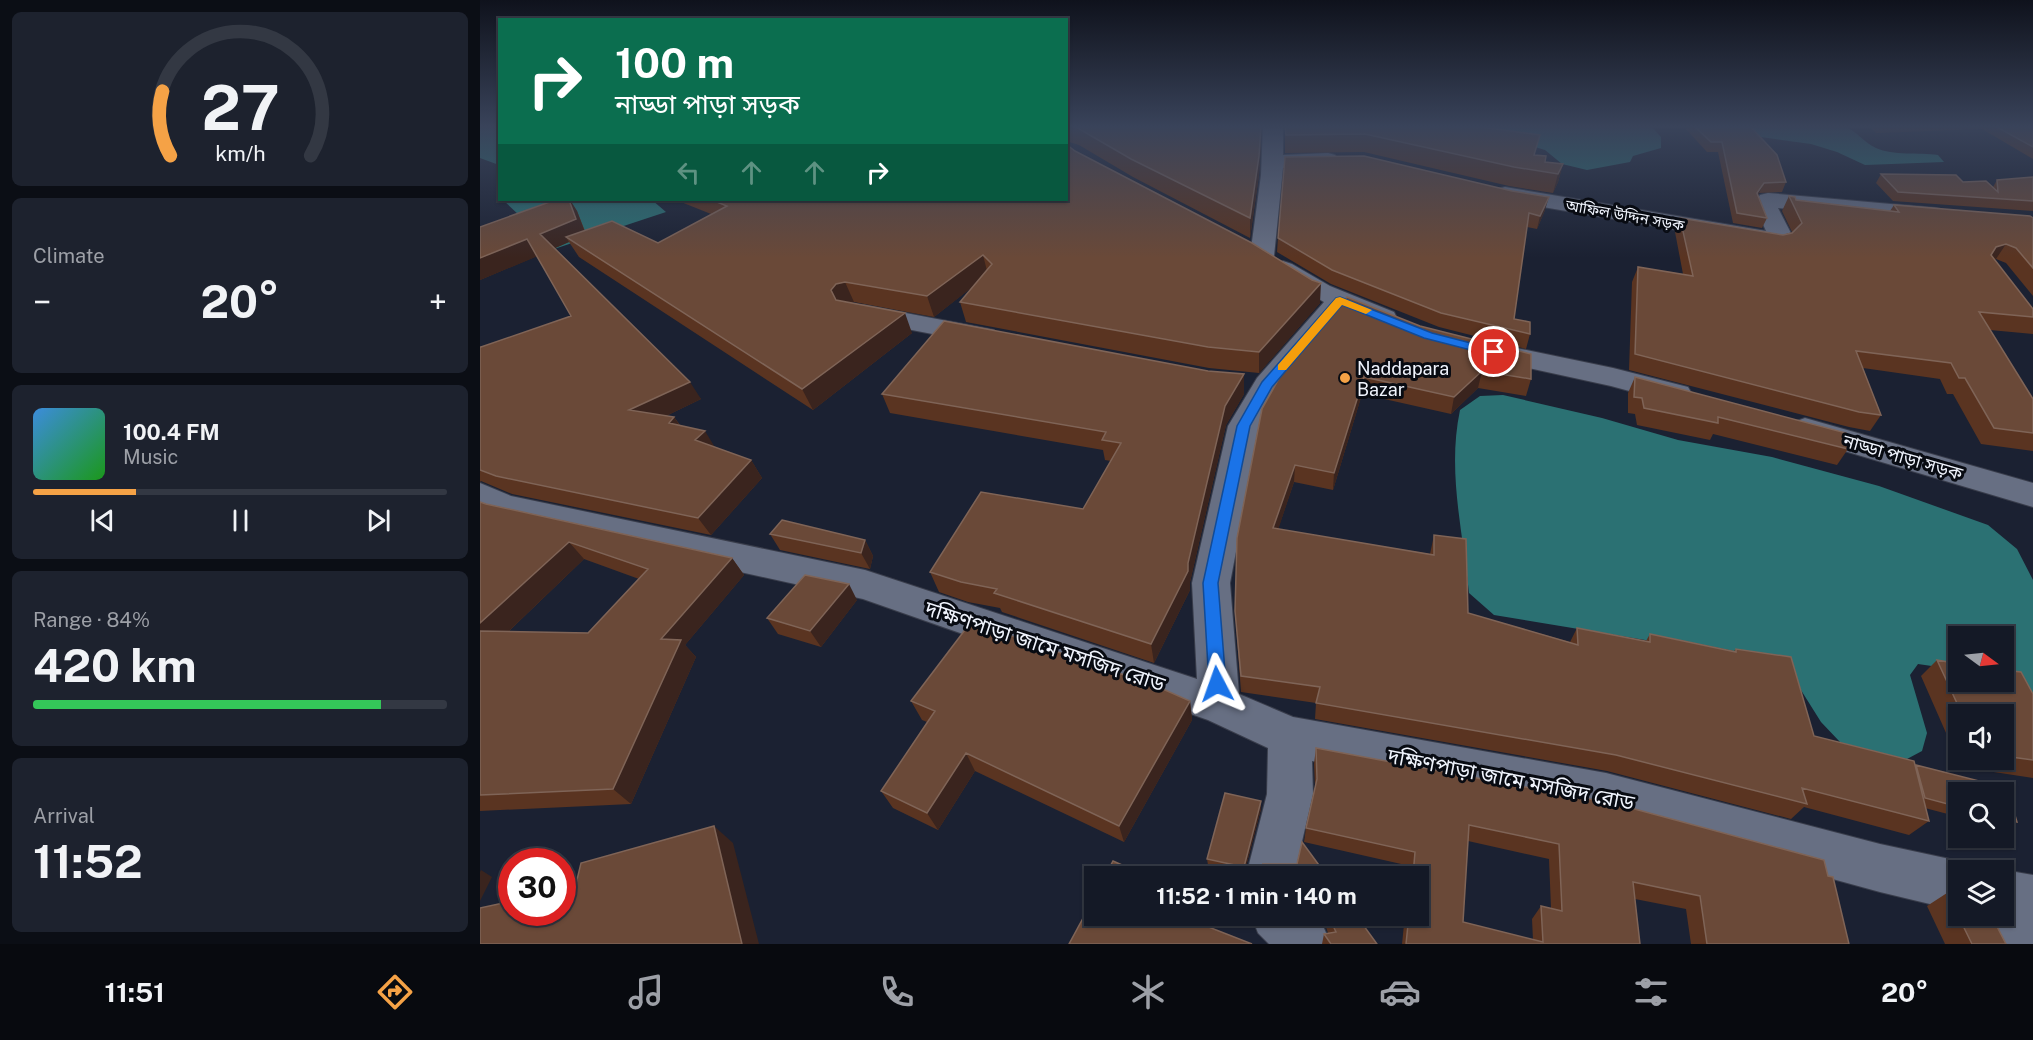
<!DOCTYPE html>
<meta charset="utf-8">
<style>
:root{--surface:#141926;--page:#1d222e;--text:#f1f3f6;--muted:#9da0a7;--line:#333843;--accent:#f5a246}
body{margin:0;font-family:"Public Sans","Noto Sans Bengali",sans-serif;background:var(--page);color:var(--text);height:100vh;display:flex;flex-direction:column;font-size:22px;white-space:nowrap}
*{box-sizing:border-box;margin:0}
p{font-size:20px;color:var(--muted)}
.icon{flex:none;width:33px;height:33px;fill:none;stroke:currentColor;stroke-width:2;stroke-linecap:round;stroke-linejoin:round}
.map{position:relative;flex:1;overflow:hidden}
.panel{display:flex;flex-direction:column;gap:12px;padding:12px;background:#0b0e15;width:480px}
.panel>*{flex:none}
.top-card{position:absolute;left:18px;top:18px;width:570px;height:183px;border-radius:0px;box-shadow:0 2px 4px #0004,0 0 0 2px var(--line);background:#0b6e4f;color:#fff;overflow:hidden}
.needle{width:39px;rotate:105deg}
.tools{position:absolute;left:1468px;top:626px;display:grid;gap:12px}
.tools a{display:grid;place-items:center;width:66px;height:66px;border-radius:0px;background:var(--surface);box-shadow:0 2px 4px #0004,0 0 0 2px var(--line);font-size:30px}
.speed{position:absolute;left:18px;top:848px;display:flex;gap:12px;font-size:30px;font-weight:700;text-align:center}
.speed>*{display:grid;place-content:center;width:78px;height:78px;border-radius:50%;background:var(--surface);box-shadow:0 2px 4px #0004,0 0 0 2px var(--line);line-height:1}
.speed .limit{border:9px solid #d22;background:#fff;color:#111}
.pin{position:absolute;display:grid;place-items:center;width:51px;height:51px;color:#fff;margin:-26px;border:3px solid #fff;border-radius:50%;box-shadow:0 2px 6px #0007}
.me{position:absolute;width:66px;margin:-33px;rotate:356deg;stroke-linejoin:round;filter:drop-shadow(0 0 4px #0008)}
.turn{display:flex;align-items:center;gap:21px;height:126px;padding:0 18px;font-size:27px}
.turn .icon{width:78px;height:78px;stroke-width:2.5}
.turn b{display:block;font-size:42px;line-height:51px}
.lanes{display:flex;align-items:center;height:57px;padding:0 18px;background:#0003;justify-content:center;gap:30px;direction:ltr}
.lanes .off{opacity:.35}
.big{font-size:45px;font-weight:700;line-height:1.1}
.panel .card{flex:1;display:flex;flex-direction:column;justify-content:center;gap:9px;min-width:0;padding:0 21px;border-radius:9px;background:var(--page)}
.panel .dial{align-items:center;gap:0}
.dial svg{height:156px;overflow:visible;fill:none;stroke:var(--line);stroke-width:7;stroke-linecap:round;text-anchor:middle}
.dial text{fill:var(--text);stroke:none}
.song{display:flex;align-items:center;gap:18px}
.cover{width:72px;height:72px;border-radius:9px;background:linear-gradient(135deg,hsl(210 70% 55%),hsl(120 70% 35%))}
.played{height:6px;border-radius:3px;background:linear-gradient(90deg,var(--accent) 25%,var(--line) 25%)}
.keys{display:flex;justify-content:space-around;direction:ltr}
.heat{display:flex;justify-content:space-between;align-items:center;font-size:33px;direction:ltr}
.charge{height:9px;border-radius:4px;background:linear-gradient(90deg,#34c759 84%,var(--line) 0)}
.trip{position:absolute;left:604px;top:866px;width:345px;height:60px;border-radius:0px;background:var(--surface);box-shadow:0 2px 4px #0004,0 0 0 2px var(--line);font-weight:700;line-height:60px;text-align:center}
.dock{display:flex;height:96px;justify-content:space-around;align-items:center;background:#080a0f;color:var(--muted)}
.dock .icon{width:42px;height:42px}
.dock .current{color:var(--accent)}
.dock b{font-size:27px;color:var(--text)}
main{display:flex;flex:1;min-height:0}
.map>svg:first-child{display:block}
.water{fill:#2b7173}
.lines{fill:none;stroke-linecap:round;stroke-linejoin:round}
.minor-casing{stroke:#393d4b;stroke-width:2}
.minor{fill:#676f83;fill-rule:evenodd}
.wall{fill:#5a3421;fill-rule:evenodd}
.shaded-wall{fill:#3a241e}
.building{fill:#6a4938;stroke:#7f6457;stroke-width:1.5;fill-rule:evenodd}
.route{fill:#1a73e8;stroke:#114b97;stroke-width:1.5}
.slow{fill:#f59e0b}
.poi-dot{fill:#f5a246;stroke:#080b12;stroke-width:2}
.labels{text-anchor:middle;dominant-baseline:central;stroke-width:6;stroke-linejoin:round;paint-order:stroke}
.far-street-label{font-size:15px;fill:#f0f4fd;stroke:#080b12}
.poi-label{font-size:18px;fill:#f0f4fd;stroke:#080b12;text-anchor:start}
.street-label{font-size:18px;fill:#f0f4fd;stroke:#080b12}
.near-street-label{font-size:21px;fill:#f0f4fd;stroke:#080b12}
</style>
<main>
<section class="panel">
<div class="card dial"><svg viewBox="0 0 100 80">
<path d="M14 69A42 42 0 1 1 86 69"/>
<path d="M14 69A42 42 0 0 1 10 36" stroke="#f5a246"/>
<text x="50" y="56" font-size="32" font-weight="700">27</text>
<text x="50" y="72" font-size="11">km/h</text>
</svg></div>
<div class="card"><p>Climate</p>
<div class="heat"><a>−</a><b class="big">20°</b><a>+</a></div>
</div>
<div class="card">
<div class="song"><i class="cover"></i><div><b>100.4 FM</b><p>Music</p></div></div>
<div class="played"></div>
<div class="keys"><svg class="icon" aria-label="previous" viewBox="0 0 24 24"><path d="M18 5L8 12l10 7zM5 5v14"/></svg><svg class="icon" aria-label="pause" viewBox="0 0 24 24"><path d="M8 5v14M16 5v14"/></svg><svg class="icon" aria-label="next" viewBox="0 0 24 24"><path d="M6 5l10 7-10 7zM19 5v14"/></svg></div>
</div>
<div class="card"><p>Range · 84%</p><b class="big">420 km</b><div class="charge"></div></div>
<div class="card"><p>Arrival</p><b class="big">11:52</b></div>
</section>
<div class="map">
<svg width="1553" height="944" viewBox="0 0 1553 944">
<rect width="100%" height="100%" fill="#1b2132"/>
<path class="water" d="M 0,126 L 19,126 L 19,165 L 0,158 Z
M 1001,126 L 1171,126 L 1181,137 L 1181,148 L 1153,156 L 1150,162 L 1107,170 L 1082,164 L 1065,150 L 1045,144 L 1006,141 Z
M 1261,126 L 1364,126 C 1377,131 1383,142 1396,148 C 1413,156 1439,152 1458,155 L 1464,162 L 1385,165 L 1357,152 L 1331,144 L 1281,137 Z
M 23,200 L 172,200 L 186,212 L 65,252 L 40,216 Z
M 1023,395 L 1122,418 L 1198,440 L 1292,457 L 1399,486 L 1508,525 L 1537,549 L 1553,580 L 1553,707 L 1524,681 L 1524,636 L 1479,636 L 1479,670 L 1438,664 L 1430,675 L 1447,733 L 1442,751 L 1427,759 L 1392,754 L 1360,742 L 1341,722 L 1314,679 L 1268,657 L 1014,615 L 989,593 C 983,531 967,472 980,410 L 1000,396 Z"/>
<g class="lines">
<g class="minor-casing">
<path id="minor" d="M 783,126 L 803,126 L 803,155 L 848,153 L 855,155 L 858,159 L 855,163 L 848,165 L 803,168 L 794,256 L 791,261 L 782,263 L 773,261 L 770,256 L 781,175 Z
M 1025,187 L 1286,231 L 1274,204 L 1280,195 L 1288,193 L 1456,208 L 1464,210 L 1467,215 L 1464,220 L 1456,222 L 1298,208 L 1313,237 L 1304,245 L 1296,247 L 1017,199 L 1014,194 L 1017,189 Z
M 803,261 L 812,264 L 850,286 L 914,312 L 917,318 L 914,324 L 904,326 L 894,324 L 865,311 L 800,389 L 780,426 L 750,583 L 759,694 L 813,717 L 1126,773 L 1400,844 L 1479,861 L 1497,870 L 1479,870 L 1479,911 L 1400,892 L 1126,817 L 832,761 L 833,794 L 814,876 L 766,876 L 787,794 L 788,748 L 728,720 L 383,599 L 23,520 L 0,510 L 0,483 L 31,496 L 385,570 L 717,679 L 712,583 L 748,426 L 777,378 L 844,302 L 794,274 L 790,269 L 794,264 Z
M 384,305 L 504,328 L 514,330 L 518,336 L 514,342 L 504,344 L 375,319 L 371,313 L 375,307 Z
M 1008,342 L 1133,368 L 1208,387 L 1212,394 L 1208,401 L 1197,404 L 1131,386 L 998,357 L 994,351 L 998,345 Z
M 1325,418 L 1553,483 L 1553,507 L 1314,436 L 1309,429 L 1314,422 Z
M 1524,870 L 1553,875 L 1553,944 L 1514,944 L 1501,915 L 1524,915 Z
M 771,915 L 832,915 L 843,926 L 851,944 L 789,944 L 778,933 Z"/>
</g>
<use href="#minor" class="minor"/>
</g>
<path class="wall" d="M 586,126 L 782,126 L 779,175 L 770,238 L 653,177 L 599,145 L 586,141 Z
M 805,126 L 993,126 L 1055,155 L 1065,162 L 1083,164 L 1078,182 L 1073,193 L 1029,186 L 884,152 L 805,153 Z
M 1203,126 L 1270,126 L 1306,182 L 1302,192 L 1279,193 L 1278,195 L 1287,218 L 1282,228 L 1253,223 L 1238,152 L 1227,152 Z
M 1389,126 L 1553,126 L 1553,159 L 1502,129 L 1396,133 Z
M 595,151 L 840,303 L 779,373 L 729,368 L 486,322 L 480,302 L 492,287 L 454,317 L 374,302 L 370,303 L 432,333 L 333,410 L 99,257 L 89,242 L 75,248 L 221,399 L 186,416 L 194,417 L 200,425 L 235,447 L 271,460 L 282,478 L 231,535 L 32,494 L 1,481 L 0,482 L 0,347 L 1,347 L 91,316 L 57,256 L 0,280 L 0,227 L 75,200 L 90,200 L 97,211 L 105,231 L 178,243 L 231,214 L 196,200 L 586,200 Z
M 1401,174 L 1483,182 L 1513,187 L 1517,180 L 1553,177 L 1553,211 L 1413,201 L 1396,183 Z
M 1309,196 L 1316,200 L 1410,211 L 1414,205 L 1553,218 L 1553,296 L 1526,263 L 1516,259 L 1514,259 L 1553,309 L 1553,334 L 1510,330 L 1553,399 L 1553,451 L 1501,444 L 1473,394 L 1467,394 L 1460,379 L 1383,368 L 1401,415 L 1390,431 L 1369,427 L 1149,370 L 1152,282 L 1158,267 L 1203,274 L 1195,232 L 1200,218 L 1303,235 L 1312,232 L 1302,211 Z
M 1065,210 L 1057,229 L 1047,227 L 1034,319 L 1050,334 L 1046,349 L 959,327 L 851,284 L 797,252 L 798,238 Z
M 867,297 L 940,326 L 1051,354 L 1051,379 L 1046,396 L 998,388 L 971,414 L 882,394 L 853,490 L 814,482 L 798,529 L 950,554 L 954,535 L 986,539 L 988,613 L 1090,642 L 1097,628 L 1166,641 L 1170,634 L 1254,651 L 1256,649 L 1311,657 L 1334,736 L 1434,761 L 1435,766 L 1436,765 L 1527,788 L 1537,822 L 1527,829 L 1524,829 L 1524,792 L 1479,792 L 1479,817 L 1445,808 L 1449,821 L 1429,835 L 1324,807 L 1311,819 L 1127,771 L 835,719 L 836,703 L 761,692 L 755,611 L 757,538 L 782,409 L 802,373 Z
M 1155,377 L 1368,449 L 1357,465 L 1233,434 L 1230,440 L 1157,425 L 1155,414 L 1148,413 L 1148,393 Z
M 402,394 L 764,394 L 746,425 L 710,582 L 710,590 L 674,663 L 522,612 L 520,608 L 488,602 L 459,592 L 450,572 L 603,509 L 631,461 L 625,460 L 623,450 L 410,413 Z
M 0,502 L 6,504 L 252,558 L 264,575 L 205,645 L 216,657 L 151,804 L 0,811 ZM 104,559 L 159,579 L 108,633 L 28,632 Z
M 290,534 L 385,540 L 393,556 L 390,569 L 300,550 Z
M 377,600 L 341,647 L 298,634 L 287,618 Z
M 1457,660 L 1553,694 L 1553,778 L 1481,767 L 1441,676 ZM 1479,714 L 1524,714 L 1524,759 L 1479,759 Z
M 431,701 L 710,701 L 712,720 L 644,842 L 495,771 L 458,830 L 413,808 L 401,791 L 447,722 L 442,720 Z
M 836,748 L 1369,944 L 1211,944 L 1206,909 L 1155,899 L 1160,944 L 922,944 L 925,915 L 939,915 L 939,876 L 929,876 L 930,866 L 824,842 L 826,828 L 835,787 L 834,764 ZM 988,841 L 1069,859 L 1071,908 L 1061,906 L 1052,919 L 1053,940 L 983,922 Z
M 781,809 L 764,874 L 728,865 L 727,859 Z
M 782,864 L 847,876 L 782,876 Z
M 1467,893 L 1526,944 L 1465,944 L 1447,906 Z
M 835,915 L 876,915 L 897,944 L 842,944 L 844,934 L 848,933 L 845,924 Z"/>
<path class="shaded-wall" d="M 781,126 L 782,126 L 779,175 L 770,238 L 770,218 Z
M 1083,164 L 1078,182 L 1073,193 L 1078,174 Z
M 1284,183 L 1279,193 L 1272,203 L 1277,193 Z
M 1069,197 L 1065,210 L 1057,229 L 1060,216 Z
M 89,200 L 90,200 L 97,211 L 106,235 L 86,237 L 89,242 L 71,250 L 60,234 Z
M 47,239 L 58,256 L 0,280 L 0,258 Z
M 1526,244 L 1516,259 L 1505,262 L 1516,247 Z
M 503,255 L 508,275 L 454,317 L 447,296 Z
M 365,282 L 374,302 L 365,304 L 359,311 L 351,290 L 356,284 Z
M 841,283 L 840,303 L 779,373 L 779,352 Z
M 425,313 L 432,333 L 333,410 L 322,389 Z
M 1002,371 L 998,388 L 971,414 L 974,397 Z
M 764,374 L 764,394 L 746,425 L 710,582 L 710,590 L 674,663 L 671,644 L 708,563 L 745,406 Z
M 884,377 L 882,394 L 853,490 L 854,473 Z
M 210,382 L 221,399 L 161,428 L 149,410 Z
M 194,417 L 206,435 L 189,423 Z
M 225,431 L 236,449 L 215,440 Z
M 271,460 L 282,478 L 231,535 L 218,518 Z
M 815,465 L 814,482 L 793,545 L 793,528 Z
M 385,540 L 393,556 L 390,569 L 381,553 Z
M 89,542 L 104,559 L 11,648 L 0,639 L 0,623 Z
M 252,558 L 264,575 L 205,645 L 216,657 L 151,804 L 133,789 L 181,639 Z
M 369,584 L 377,600 L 341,647 L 330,631 Z
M 710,701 L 712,720 L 644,842 L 639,826 Z
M 486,753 L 495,771 L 458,830 L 447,813 Z
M 781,801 L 781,809 L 764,874 L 764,867 Z
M 234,826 L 253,843 L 279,944 L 262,944 Z
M 1,870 L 12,877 L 0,901 L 0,872 Z"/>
<path class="building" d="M 591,126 L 781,126 L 779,156 L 770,218 L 651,159 L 596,127 Z
M 805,126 L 993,126 L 1060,135 L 1054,155 L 1066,156 L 1065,162 L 1083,164 L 1078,174 L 1034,167 L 885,134 L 806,135 Z
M 1214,126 L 1270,126 L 1297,155 L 1306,182 L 1284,183 L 1277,193 L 1287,218 L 1257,213 L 1242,142 L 1231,142 Z
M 1515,126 L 1553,126 L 1553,147 Z
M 586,144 L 595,151 L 772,243 L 832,280 L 841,283 L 779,352 L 728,347 L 480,302 L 512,264 L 503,255 L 447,296 L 365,282 L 356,284 L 351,290 L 356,300 L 425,313 L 322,389 L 86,237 L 132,221 L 178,243 L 247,206 L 232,200 L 586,200 Z
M 884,156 L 1032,191 L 1069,197 L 1060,216 L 1049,213 L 1034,319 L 1050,322 L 1050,334 L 961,313 L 852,270 L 798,238 L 805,157 Z
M 1401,174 L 1476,175 L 1483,182 L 1506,181 L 1518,192 L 1517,180 L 1553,177 L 1553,201 L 1418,192 Z
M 1309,196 L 1315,197 L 1316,200 L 1419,212 L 1414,205 L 1550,216 L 1553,218 L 1553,268 L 1536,248 L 1526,244 L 1516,247 L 1511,255 L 1553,309 L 1553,317 L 1499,312 L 1553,399 L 1553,433 L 1514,428 L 1485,378 L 1479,378 L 1471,363 L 1376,351 L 1401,415 L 1379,412 L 1155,354 L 1158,267 L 1213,276 L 1200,218 L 1303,235 L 1312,233 L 1322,223 Z
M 75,200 L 89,200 L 96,219 L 60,234 L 210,382 L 149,410 L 194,417 L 189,423 L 225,431 L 215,440 L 271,460 L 218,518 L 16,476 L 0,470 L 0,347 L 1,347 L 91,316 L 47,239 L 0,258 L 0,227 Z
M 867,297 L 940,326 L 1051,354 L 1051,379 L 1002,371 L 974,397 L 884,377 L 854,473 L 815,465 L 793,528 L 954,555 L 954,535 L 986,539 L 988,613 L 1098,645 L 1097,628 L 1170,642 L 1170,634 L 1256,652 L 1256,649 L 1311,657 L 1334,736 L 1434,761 L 1449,821 L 1322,788 L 1327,804 L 1136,755 L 836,703 L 840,687 L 761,676 L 755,611 L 757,538 L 782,409 L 802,373 Z
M 464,321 L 728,371 L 764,374 L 745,406 L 708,563 L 708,571 L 671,644 L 514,593 L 517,589 L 481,582 L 450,572 L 501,492 L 603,509 L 641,443 L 622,440 L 626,432 L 402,394 Z
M 1155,377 L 1366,433 L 1368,449 L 1238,417 L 1238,423 L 1164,408 L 1162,398 L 1154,397 Z
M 0,502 L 6,504 L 252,558 L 181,639 L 201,640 L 133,789 L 0,795 L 0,631 L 108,633 L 168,569 L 89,542 L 0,623 Z
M 302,520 L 385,540 L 381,553 L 290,534 Z
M 325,575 L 369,584 L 330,631 L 287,618 Z
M 491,622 L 676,686 L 710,701 L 639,826 L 486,753 L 447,813 L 401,791 L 455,711 L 431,701 Z
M 1457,660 L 1479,664 L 1479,681 L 1524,681 L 1524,670 L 1541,672 L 1553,694 L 1553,760 L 1524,756 L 1524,714 L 1482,714 Z
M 836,748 L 1136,804 L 1344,860 L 1348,876 L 1353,877 L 1369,944 L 1227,944 L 1220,896 L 1153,882 L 1160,944 L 926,944 L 929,915 L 939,915 L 939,876 L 933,876 L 935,852 L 826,828 L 837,779 ZM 989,825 L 1079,844 L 1082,911 L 1061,906 L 1063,942 L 983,922 Z
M 1436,765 L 1527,788 L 1537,822 L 1524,819 L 1524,792 L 1479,792 L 1479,807 L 1445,798 Z
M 745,793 L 781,801 L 764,867 L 727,859 Z
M 234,826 L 262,944 L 0,944 L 0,908 L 32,901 L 32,912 L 82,912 L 82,891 L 95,888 L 101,863 Z
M 822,842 L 847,876 L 804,876 L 799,868 L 782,864 L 817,864 Z
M 633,861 L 667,876 L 625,876 Z
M 1467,893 L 1479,896 L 1479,915 L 1511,915 L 1526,944 L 1492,944 Z
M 615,896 L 615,915 L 698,915 L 772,944 L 589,944 Z
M 848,915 L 876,915 L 897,944 L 851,944 L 844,934 L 856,932 Z"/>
<linearGradient id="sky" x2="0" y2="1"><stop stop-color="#0f121c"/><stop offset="0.49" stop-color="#39435a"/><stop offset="1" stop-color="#39435a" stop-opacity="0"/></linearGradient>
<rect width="1553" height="258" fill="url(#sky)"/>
<path class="route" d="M 860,297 L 952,333 L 1018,350 L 1020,352 L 1014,356 L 944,338 L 862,305 L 792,387 L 770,426 L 738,583 L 746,684 L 743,690 L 737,692 L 731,690 L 729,684 L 723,583 L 757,426 L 782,382 L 856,298 Z"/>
<path class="slow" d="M 860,297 L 892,310 L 886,314 L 862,305 L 806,370 L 798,370 L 798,365 L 856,298 Z"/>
<circle class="poi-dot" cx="865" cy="378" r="6"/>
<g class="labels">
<g class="far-street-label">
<text transform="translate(1145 215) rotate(10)">আফিল উদ্দিন সড়ক</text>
</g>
<g class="poi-label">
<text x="877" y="368">Naddapara<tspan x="877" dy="21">Bazar</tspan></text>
</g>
<g class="street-label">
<text transform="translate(1423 457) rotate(16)">নাড্ডা পাড়া সড়ক</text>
</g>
<g class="near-street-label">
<text transform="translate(565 646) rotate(18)">দক্ষিণপাড়া জামে মসজিদ রোড</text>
<text transform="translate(1031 779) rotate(11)">দক্ষিণপাড়া জামে মসজিদ রোড</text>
</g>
</g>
</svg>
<div class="tools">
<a><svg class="needle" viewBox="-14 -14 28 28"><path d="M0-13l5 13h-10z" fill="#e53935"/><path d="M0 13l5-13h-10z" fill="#9da0a7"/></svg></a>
<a><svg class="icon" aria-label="sound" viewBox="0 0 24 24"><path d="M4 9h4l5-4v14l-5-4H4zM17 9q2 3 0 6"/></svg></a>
<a><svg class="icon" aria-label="search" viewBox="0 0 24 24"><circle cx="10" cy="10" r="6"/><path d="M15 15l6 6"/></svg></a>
<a><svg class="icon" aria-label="layers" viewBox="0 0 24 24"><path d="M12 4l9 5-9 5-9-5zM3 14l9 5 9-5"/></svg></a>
</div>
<div class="speed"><div class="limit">30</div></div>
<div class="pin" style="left:1014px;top:352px;background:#d93025"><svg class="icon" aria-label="arrive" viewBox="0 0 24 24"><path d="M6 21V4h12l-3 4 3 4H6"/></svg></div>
<svg class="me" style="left:737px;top:684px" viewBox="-20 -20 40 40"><path d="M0-17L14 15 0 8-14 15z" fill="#1a73e8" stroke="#fff" stroke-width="4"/></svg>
<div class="trip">11:52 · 1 min · 140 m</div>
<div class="top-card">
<div class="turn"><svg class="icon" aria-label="right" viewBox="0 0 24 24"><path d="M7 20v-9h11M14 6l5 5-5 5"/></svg><div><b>100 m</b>নাড্ডা পাড়া সড়ক</div></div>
<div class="lanes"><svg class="icon off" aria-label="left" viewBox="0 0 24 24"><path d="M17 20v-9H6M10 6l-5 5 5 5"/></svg><svg class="icon off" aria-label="ahead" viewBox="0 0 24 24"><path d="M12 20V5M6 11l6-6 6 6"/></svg><svg class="icon off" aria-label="ahead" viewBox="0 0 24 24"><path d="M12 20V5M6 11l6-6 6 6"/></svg><svg class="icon" aria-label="right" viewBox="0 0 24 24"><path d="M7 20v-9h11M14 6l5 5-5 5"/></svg></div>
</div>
</div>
</main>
<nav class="dock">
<b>11:51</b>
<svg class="icon current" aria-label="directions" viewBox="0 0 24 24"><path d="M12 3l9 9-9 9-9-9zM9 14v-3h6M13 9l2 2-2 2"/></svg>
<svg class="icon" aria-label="music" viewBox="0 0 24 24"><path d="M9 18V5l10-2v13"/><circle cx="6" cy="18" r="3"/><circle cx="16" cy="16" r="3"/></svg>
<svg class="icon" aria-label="phone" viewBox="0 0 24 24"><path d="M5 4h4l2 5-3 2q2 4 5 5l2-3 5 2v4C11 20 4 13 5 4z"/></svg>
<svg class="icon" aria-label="climate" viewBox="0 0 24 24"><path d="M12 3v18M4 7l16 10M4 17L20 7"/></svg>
<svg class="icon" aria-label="car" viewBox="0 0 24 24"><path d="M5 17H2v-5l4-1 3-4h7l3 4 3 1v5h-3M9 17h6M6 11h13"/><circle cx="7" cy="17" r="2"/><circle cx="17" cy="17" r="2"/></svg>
<svg class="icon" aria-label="filters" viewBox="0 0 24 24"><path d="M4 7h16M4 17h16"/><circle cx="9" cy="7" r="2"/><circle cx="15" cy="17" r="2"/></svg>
<b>20°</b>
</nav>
